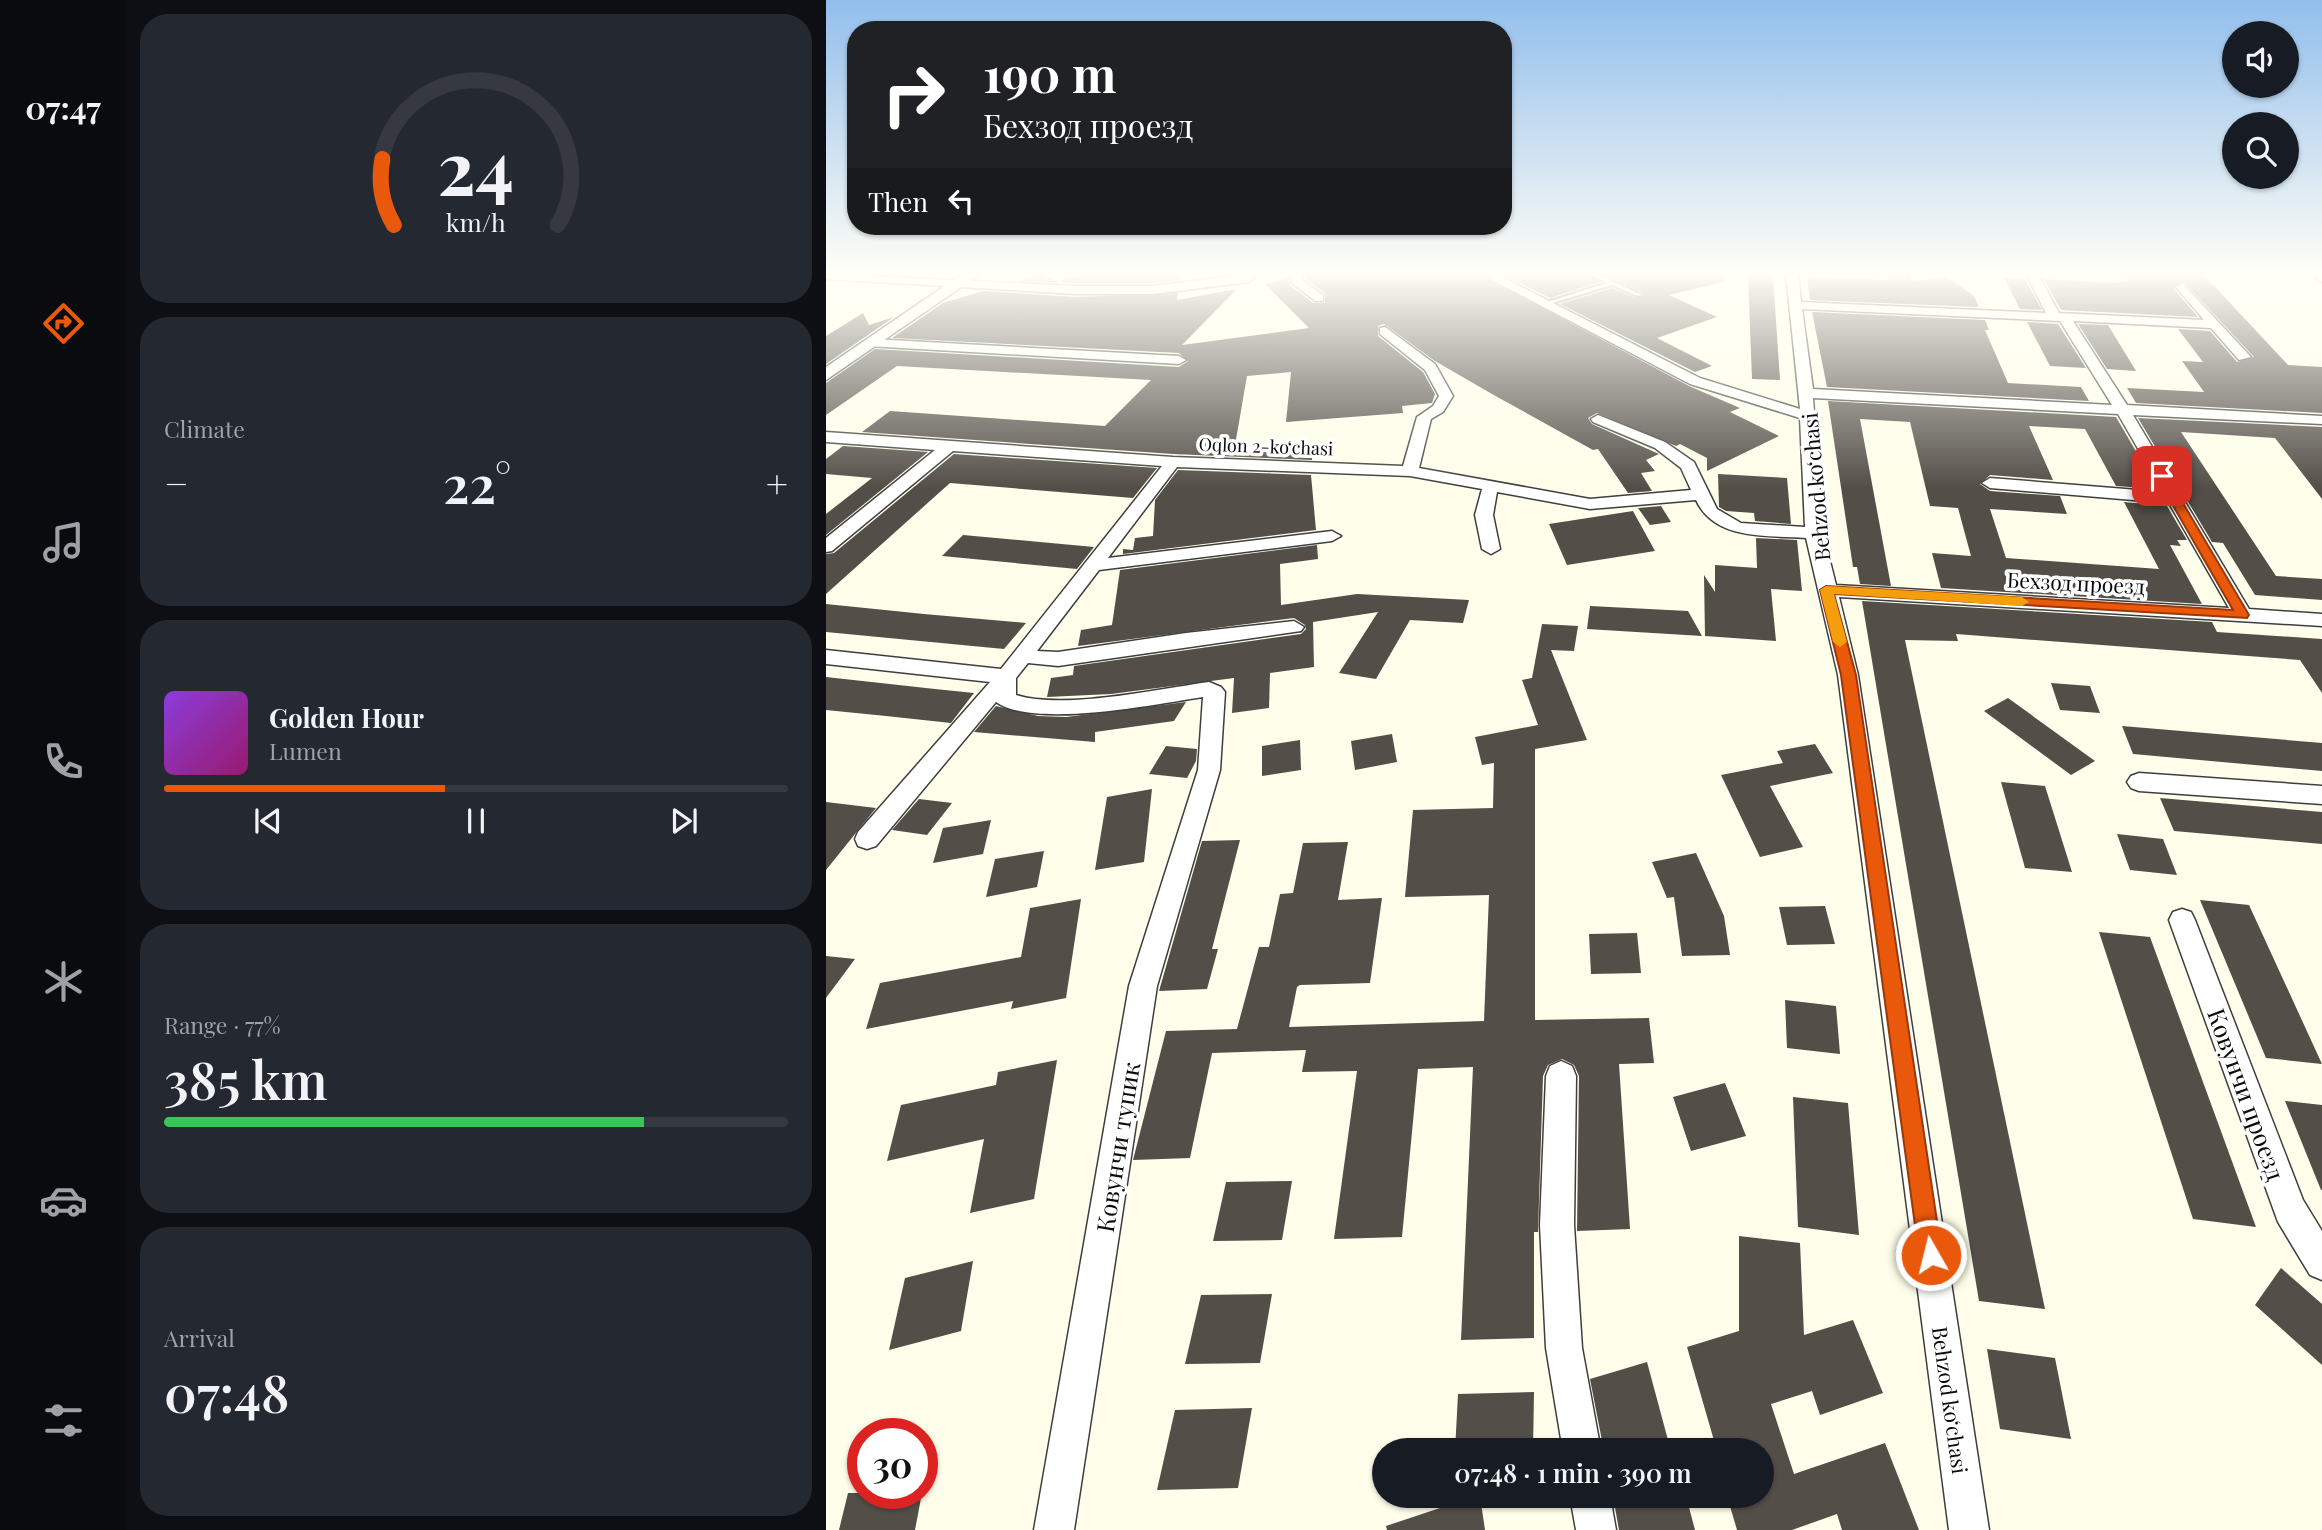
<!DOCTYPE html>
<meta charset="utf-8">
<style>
:root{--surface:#171b24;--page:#242831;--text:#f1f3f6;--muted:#9ea1a6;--line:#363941;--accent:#ea580c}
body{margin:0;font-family:"Playfair Display",serif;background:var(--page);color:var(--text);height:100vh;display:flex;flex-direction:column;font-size:26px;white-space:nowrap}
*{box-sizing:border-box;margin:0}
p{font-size:23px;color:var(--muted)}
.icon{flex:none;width:38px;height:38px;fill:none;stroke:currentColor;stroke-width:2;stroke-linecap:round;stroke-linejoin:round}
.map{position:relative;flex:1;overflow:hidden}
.side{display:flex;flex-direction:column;gap:14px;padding:14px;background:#0d0f14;width:700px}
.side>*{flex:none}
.banner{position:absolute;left:21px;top:21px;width:665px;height:214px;border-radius:28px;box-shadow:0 2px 5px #0004;background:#202124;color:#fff;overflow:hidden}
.tools{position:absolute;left:1396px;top:21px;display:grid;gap:14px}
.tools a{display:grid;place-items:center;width:77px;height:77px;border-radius:50%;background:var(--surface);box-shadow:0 2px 5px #0004;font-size:35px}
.speed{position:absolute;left:21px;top:1418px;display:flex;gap:14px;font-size:35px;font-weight:700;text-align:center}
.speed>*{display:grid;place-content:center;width:91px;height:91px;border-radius:50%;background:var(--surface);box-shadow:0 2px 5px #0004;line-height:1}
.speed .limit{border:10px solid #d22;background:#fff;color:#111}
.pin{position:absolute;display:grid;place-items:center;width:60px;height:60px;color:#fff;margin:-30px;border-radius:14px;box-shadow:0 4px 10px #0006}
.me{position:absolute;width:77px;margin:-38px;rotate:352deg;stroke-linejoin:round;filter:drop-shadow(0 0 5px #0008)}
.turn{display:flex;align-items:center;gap:24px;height:147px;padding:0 21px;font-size:32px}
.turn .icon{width:91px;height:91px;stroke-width:2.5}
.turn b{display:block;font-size:49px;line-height:60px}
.then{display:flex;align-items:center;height:66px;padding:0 21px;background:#0003;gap:14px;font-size:26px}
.big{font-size:52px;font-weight:600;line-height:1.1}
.side .card{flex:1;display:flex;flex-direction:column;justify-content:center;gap:10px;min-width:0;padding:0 24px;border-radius:28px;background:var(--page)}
.side .dial{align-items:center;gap:0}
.dial svg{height:182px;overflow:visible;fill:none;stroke:var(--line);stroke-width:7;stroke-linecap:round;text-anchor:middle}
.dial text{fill:var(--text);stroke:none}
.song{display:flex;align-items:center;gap:21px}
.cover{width:84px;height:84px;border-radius:10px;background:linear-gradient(135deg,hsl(270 70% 55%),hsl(320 70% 35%))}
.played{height:7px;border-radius:4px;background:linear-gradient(90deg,var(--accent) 45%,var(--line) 45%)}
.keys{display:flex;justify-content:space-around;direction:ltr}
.heat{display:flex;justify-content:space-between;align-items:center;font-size:38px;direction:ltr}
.charge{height:10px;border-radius:5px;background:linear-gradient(90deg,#34c759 77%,var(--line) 0)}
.trip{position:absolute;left:546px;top:1438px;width:402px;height:70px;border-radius:35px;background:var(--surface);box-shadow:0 2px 5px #0004;font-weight:600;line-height:70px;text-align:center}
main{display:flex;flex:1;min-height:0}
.tabs{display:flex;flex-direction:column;width:126px;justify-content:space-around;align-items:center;background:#090b0e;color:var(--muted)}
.tabs .icon{width:49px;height:49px}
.tabs .on{color:var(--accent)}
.tabs b{font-size:32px;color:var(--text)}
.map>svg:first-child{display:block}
.building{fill:#534e48}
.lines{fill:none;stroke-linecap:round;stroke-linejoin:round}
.service-casing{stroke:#3e3e3e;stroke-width:4}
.minor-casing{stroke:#3e3e3e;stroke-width:3}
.tertiary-casing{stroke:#3e3e3e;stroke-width:3}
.service{fill:#fff;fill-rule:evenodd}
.minor{fill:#fff;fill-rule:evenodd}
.tertiary{fill:#fff;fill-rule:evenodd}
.route{fill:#ea580c;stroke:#983908;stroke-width:2}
.slow{fill:#f59e0b}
.labels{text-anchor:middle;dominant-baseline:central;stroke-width:7;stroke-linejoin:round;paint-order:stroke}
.far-street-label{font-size:18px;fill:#0b0b0b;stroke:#fff}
.street-label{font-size:21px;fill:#0b0b0b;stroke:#fff}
.near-street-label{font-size:24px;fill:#0b0b0b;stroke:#fff}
</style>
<main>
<nav class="tabs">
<b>07:47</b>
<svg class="icon on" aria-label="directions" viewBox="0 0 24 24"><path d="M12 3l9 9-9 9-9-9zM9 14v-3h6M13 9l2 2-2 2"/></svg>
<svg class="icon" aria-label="music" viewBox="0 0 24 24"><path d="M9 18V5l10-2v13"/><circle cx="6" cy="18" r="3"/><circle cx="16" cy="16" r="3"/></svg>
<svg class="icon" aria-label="phone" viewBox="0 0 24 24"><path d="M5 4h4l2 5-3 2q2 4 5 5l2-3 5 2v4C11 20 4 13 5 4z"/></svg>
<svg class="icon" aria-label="climate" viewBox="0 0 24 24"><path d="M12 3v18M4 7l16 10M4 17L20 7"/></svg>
<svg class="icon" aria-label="car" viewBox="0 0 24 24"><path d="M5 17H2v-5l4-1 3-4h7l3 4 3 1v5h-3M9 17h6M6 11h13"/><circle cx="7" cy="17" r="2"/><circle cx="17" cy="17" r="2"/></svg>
<svg class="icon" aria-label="filters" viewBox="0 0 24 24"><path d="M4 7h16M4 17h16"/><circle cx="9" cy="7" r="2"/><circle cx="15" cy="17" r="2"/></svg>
</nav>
<section class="side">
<div class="card dial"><svg viewBox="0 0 100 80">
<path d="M14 69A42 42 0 1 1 86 69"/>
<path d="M14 69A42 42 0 0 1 9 40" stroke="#ea580c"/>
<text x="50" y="56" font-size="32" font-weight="700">24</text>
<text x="50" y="72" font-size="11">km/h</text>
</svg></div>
<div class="card"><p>Climate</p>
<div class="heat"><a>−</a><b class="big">22°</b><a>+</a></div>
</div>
<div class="card">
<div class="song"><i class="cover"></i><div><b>Golden Hour</b><p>Lumen</p></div></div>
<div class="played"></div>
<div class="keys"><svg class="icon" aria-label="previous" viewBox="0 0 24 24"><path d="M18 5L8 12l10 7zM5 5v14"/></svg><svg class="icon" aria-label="pause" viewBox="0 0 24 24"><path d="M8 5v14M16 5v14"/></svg><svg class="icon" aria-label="next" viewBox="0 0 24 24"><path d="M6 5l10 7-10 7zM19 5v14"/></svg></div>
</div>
<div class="card"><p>Range · 77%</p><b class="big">385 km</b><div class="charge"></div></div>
<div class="card"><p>Arrival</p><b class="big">07:48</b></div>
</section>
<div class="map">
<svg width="1496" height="1530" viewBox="0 0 1496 1530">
<rect width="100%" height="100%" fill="#fefeea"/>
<path class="building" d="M 215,274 L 234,283 L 241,276 L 355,274 L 354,280 L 327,283 L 250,283 L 192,281 Z
M 479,274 L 653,274 L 863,386 L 914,408 L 904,412 L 953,436 L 881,471 L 881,458 L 854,444 L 850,446 L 771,413 L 762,418 L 766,424 L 833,454 L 820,460 L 829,471 L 815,473 L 826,491 L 802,493 L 772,449 L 767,450 L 666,394 L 609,361 L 558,324 L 552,326 L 552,336 L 597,372 L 609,394 L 606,403 L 576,406 L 577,413 L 460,422 L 465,372 L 421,376 L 408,451 L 486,449 L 486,460 L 347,454 L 36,432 L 64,411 L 279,426 L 325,380 L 71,366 L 0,415 L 0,383 L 49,349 L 353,367 L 362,361 L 353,353 L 66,338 L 117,303 L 157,291 L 250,297 L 352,293 L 351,300 L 411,289 L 356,345 L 483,328 L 439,284 L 463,278 L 464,285 L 487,303 L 499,303 L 499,293 L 479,279 Z
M 676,274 L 761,274 L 774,282 L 724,298 Z
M 777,274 L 897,274 L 898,282 L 843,295 L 891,317 L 831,338 L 886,366 L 869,372 L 734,304 L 786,288 L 810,298 L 818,296 L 817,293 Z
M 1060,274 L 1084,274 L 1086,281 L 1121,277 L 1148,296 L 1153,307 L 984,300 L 981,277 L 1062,280 Z
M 1298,274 L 1377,274 L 1462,365 L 1496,367 L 1496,413 L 1310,403 L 1301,388 L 1378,392 L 1356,361 L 1377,362 L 1352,329 L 1384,331 L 1411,362 L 1428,357 L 1356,280 L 1348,289 L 1372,317 L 1235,310 L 1218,279 L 1296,283 L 1294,281 L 1303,281 Z
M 922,275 L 947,276 L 954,380 L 926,379 Z
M 1178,278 L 1199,279 L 1216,310 L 1194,309 Z
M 986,312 L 1159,320 L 1163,330 L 1159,330 L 1182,383 L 1255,387 L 1263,401 L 1001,387 Z
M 37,313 L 43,325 L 68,317 L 0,364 L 0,336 Z
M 1201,322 L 1232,324 L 1260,368 L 1224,366 Z
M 1252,324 L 1282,325 L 1310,371 L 1281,369 Z
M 1002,401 L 1290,417 L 1332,489 L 1290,486 L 1259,429 L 1203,426 L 1227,480 L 1164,475 L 1154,484 L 1164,491 L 1234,496 L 1241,514 L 1164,509 L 1180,558 L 1333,569 L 1298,502 L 1341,506 L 1361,540 L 1351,540 L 1355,546 L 1344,545 L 1376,604 L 1115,588 L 1106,553 L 1145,556 L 1132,508 L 1104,506 L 1084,422 L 1034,419 L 1065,586 L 1034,584 L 1031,567 L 1027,567 Z
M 1312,418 L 1496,427 L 1496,499 L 1449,438 L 1355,432 L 1450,576 L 1496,579 L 1496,600 L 1429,595 L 1397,543 L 1386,542 Z
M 17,446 L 102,452 L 0,535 L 0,514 L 46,478 L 0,474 L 0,459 Z
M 128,454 L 331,468 L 307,498 L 124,483 L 0,594 L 0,554 L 8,553 Z
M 352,470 L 485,475 L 490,530 L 297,554 L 297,549 L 307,550 L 309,538 L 327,536 L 329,500 Z
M 892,474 L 961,478 L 965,524 L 929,521 L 928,513 L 900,511 L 893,507 Z
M 835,506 L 845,522 L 824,525 L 812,508 Z
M 807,511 L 829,551 L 741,565 L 723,524 Z
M 137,535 L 214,542 L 268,547 L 251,569 L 116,556 Z
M 930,538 L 971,540 L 976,591 L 945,589 L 950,641 L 879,636 L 878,575 L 889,592 L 889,565 L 931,568 Z
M 491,545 L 492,559 L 454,564 L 455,605 L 531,594 L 643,600 L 637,623 L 584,620 L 550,679 L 513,673 L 552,612 L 487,622 L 488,667 L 444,673 L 443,708 L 406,713 L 408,678 L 285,694 L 221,697 L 225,678 L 247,675 L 248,666 L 475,634 L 480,629 L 479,625 L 468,618 L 252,646 L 255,630 L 286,625 L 294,570 Z
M 1036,601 L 1386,622 L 1391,632 L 1496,639 L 1496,693 L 1474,660 L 1130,634 L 1132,641 L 1079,640 L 1219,1309 L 1153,1301 Z
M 0,604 L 98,614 L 200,623 L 178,649 L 0,632 Z
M 764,606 L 862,611 L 876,636 L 761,629 Z
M 716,624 L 752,626 L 748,651 L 725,650 L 761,740 L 709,749 L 709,1020 L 823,1018 L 828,1063 L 793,1064 L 804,1229 L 751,1231 L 753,1076 L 748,1065 L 736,1059 L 722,1065 L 717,1076 L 712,1232 L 708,1232 L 708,1338 L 635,1340 L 647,1067 L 592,1069 L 576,1237 L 508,1239 L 531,1071 L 476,1072 L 480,1050 L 386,1053 L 364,1158 L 307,1160 L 340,1031 L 411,1029 L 433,947 L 443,947 L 454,894 L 467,893 L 477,843 L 522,842 L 512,900 L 556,898 L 544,983 L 474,985 L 471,987 L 463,1027 L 658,1021 L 663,895 L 579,897 L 587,810 L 667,808 L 668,763 L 656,765 L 649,737 L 712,725 L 696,680 L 706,678 Z
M 0,677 L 109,689 L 148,693 L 125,723 L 60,716 L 0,710 Z
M 1225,683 L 1264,686 L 1274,713 L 1234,710 Z
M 1182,698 L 1269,761 L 1245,775 L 1158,711 Z
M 360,702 L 348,721 L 269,732 L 269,742 L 148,732 L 170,706 L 212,716 L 240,717 Z
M 1296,726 L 1496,743 L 1496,771 L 1307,754 Z
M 566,734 L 571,762 L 529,770 L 525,741 Z
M 474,740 L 475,770 L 436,776 L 436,746 Z
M 989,744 L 1007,773 L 944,786 L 977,847 L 934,857 L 895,775 L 957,763 L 951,751 Z
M 340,746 L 371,749 L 370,761 L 361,778 L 323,774 Z
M 1175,782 L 1219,786 L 1246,872 L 1199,868 Z
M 326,789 L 318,862 L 269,870 L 281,797 Z
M 1334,798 L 1496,812 L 1496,844 L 1348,831 Z
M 93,799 L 126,803 L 101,835 L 66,830 Z
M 0,802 L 50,808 L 0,870 Z
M 165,820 L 157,854 L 107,863 L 117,828 Z
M 1291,834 L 1337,839 L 1351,875 L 1304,870 Z
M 414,840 L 386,949 L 392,949 L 381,989 L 333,991 L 376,841 Z
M 218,851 L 211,887 L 160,897 L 169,859 Z
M 870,853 L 898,916 L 904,955 L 856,956 L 848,897 L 841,898 L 826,862 Z
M 255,899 L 240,998 L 185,1009 L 187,1001 L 40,1029 L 54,983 L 195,957 L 204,908 Z
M 1374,900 L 1423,905 L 1496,1064 L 1440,1058 Z
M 999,906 L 1009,944 L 961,945 L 953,907 Z
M 1273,932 L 1324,937 L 1430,1227 L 1367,1219 Z
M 811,933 L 815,973 L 765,974 L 763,934 Z
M 0,956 L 29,959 L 0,998 Z
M 959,1000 L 1010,1006 L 1014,1054 L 961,1048 Z
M 231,1060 L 208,1199 L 144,1213 L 158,1139 L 61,1161 L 75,1105 L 170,1085 L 172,1072 Z
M 899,1083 L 920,1136 L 865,1151 L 847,1097 Z
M 967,1097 L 1022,1103 L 1033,1235 L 972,1227 Z
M 1459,1101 L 1496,1105 L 1496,1190 L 1495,1190 Z
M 466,1181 L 456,1240 L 387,1241 L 400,1182 Z
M 913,1236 L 974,1243 L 978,1335 L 1027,1320 L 1057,1393 L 994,1415 L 986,1391 L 945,1404 L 968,1474 L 1059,1443 L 1093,1530 L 1016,1530 L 1011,1514 L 966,1530 L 911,1530 L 901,1496 L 936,1496 L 936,1451 L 891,1451 L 861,1347 L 913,1331 Z
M 147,1261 L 135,1331 L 63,1350 L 79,1278 Z
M 1455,1268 L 1496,1304 L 1496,1365 L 1429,1305 Z
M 446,1294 L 434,1363 L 359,1364 L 375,1295 Z
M 1161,1349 L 1229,1358 L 1245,1439 L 1174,1429 Z
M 821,1362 L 842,1440 L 810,1451 L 778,1451 L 764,1379 Z
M 708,1392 L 707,1451 L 629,1451 L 632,1394 Z
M 426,1408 L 412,1488 L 331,1490 L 349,1410 Z
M 22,1493 L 96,1493 L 89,1530 L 13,1530 Z
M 650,1496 L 654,1496 L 659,1530 L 561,1530 L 560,1526 Z
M 787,1496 L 860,1496 L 869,1530 L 793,1530 Z"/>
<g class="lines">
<g class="service-casing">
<path id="service" d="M 763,274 L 771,274 L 816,295 L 811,296 L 786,285 L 720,305 L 715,304 L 781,283 Z"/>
</g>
<g class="minor-casing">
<path id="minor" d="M 0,274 L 250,286 L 327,286 L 423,274 L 429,278 L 423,282 L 327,294 L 250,294 L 0,279 Z
M 465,274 L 477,274 L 476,280 L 497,295 L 497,301 L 489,301 L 466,283 Z
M 655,274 L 670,274 L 874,378 L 974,409 L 960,274 L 972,274 L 975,302 L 1220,313 L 1200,274 L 1212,274 L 1233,313 L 1378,320 L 1350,287 L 1356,283 L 1425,357 L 1413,360 L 1385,328 L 1247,321 L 1301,405 L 1496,416 L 1496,424 L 1307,415 L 1423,609 L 1496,614 L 1496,626 L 1013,597 L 1032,675 L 1163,1530 L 1123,1530 L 1012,675 L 980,538 C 941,535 889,541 870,500 L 764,509 L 671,492 L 667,515 L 674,549 L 665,554 L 656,549 L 649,515 L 656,489 L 584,476 L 351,467 L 282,558 L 506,531 L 515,536 L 506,541 L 273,570 L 211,651 L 232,652 L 360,633 L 468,621 L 478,627 L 475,631 L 232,666 L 202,663 L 190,678 L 190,695 C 237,710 332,689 383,682 L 395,687 L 399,692 L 394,770 L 331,986 L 248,1530 L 208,1530 L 303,986 L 372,770 L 377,697 C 331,704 208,729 170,702 L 50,846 L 41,849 L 32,846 L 29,839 L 32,832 L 164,682 L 0,664 L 0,650 L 175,669 L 336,466 L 127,451 L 6,551 L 0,552 L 0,538 L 109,450 L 0,442 L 0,432 L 347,457 L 577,466 L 591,417 L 607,406 L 613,396 L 599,370 L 554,334 L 554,328 L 559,327 L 609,364 L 627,396 L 617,412 L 605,419 L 593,468 L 764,499 L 865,490 L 855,468 L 829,448 L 767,422 L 765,419 L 772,415 L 839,442 L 868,462 L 891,509 L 915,523 L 979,527 L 974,418 L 864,384 ZM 976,309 L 1234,321 L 1286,405 L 987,389 ZM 987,398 L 1292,414 L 1337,492 L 1164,478 L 1156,483 L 1164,488 L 1343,503 L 1403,608 L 1010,585 L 997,533 Z
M 46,339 L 353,356 L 360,360 L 353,364 L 41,346 L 41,340 Z
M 1313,773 L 1496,786 L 1496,804 L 1313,791 L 1305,788 L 1301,782 L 1305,776 Z
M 1356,909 L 1365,912 L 1369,920 L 1477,1200 L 1496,1231 L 1496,1280 L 1484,1275 L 1452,1222 L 1343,920 L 1347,912 Z
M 735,1061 L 746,1066 L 750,1076 L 748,1225 L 756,1348 L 775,1451 L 737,1451 L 720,1348 L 714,1225 L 720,1076 L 724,1066 Z
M 744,1496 L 784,1496 L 790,1530 L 750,1530 Z"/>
</g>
<g class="tertiary-casing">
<path id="tertiary" d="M 136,274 L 154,274 L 0,380 L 0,367 Z
M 1485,274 L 1496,274 L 1496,282 Z"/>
</g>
<use href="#service" class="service"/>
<use href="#minor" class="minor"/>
<use href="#tertiary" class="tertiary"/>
</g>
<linearGradient id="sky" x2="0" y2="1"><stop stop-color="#92beec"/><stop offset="0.56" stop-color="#fffff6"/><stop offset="1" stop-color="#fffff6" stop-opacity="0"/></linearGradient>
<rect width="1496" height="488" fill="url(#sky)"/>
<path class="route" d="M 1336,473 L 1341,476 L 1423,615 L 1421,618 L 1008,594 L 1030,675 L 1116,1255 L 1113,1264 L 1105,1267 L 1096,1264 L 1093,1255 L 1015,675 L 994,590 L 1000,586 L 1407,610 L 1330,476 Z"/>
<path class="slow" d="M 1000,586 L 1196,597 L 1203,602 L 1196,606 L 1008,594 L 1021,642 L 1014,647 L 1007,642 L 994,590 Z"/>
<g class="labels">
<g class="far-street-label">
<text transform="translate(440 446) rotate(2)">Oqlon 2-ko‘chasi</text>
</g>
<g class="street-label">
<text transform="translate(989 487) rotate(-95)">Behzod ko‘chasi</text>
<text transform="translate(1250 582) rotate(3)">Бехзод проезд</text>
<text transform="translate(1125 1400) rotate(82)">Behzod ko‘chasi</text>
</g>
<g class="near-street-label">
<text transform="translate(1421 1094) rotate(70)">Ковунчи проезд</text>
<text transform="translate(291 1147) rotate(-81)">Ковунчи тупик</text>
</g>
</g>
</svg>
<div class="tools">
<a><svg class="icon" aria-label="sound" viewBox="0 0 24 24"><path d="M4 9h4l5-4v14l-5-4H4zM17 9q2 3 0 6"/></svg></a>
<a><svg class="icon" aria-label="search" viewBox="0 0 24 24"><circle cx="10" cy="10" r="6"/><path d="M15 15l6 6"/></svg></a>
</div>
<div class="speed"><div class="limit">30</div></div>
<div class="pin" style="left:1336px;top:476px;background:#d93025"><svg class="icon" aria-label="arrive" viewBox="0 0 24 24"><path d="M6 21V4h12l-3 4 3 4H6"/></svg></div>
<svg class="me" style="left:1105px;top:1255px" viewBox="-20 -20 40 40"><circle r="17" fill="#ea580c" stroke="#fff" stroke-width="3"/><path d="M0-11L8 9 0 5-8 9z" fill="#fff"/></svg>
<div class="trip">07:48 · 1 min · 390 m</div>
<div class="banner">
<div class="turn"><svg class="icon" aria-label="right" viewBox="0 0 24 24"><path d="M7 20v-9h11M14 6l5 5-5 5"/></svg><div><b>190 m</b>Бехзод проезд</div></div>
<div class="then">Then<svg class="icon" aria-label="left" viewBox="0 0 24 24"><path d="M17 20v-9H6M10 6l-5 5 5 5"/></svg></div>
</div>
</div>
</main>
